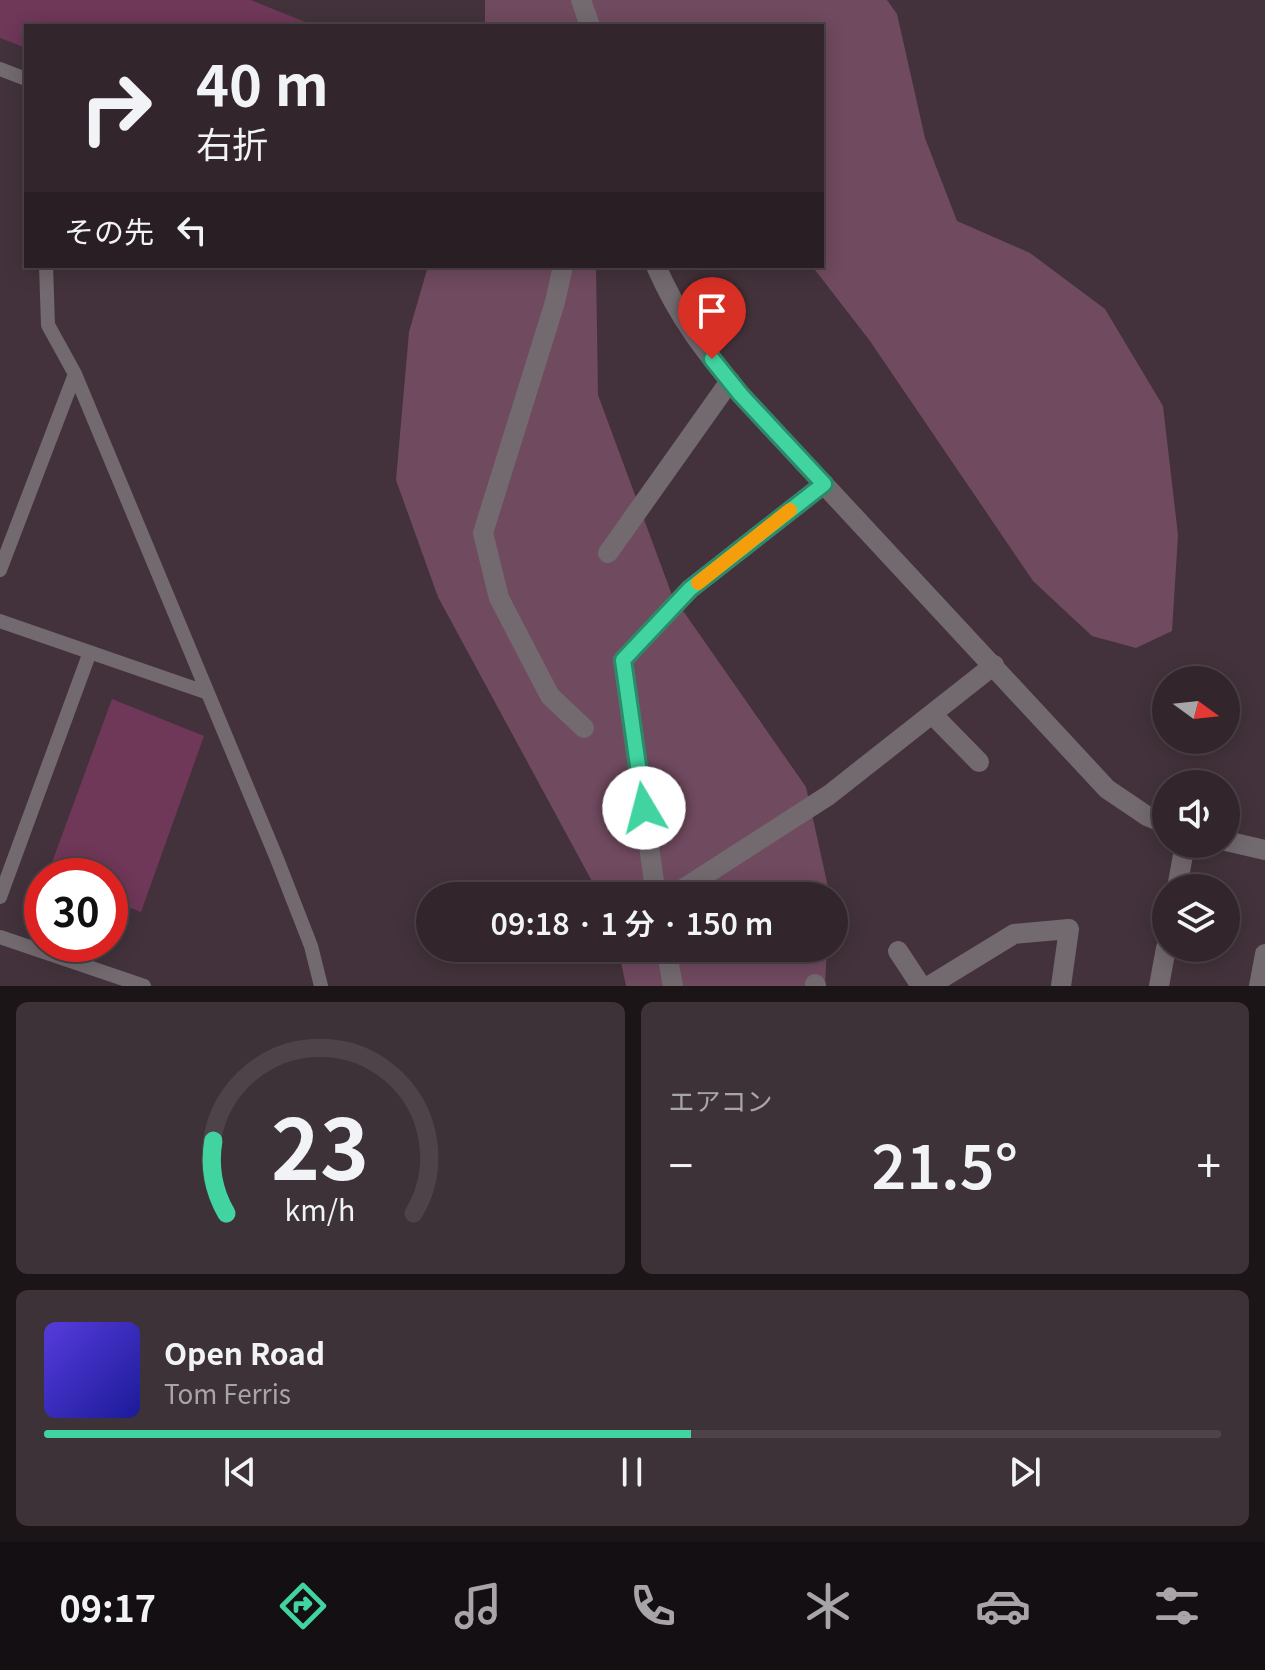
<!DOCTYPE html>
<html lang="ja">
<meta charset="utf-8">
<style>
:root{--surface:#32262c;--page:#3d3238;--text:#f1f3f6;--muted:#a8a5a9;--line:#4d4348;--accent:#41d4a1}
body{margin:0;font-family:Georgia,"Noto Sans JP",serif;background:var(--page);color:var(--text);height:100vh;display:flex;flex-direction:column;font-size:30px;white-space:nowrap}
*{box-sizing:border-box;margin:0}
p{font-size:26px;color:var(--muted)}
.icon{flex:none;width:44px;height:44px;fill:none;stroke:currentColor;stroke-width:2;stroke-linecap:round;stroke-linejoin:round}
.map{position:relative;height:986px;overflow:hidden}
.details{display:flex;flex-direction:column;gap:16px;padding:16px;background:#1c1518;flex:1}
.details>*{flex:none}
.hud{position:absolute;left:24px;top:24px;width:800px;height:244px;border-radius:0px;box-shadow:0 4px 20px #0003,0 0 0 2px var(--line);background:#32262c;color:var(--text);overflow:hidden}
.needle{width:52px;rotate:105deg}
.fabs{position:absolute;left:1152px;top:666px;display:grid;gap:16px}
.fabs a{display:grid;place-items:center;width:88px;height:88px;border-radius:50%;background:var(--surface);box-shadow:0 4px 20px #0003,0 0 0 2px var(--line);font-size:40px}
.speed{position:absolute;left:24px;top:858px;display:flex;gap:16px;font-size:40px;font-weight:700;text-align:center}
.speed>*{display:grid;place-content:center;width:104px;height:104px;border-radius:50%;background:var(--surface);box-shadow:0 4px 20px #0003,0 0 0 2px var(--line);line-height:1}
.speed .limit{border:12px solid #d22;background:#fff;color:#111}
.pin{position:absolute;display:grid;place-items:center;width:68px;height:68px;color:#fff;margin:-82px -34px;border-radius:50% 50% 50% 0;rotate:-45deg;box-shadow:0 0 8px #0007}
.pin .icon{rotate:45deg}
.me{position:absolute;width:88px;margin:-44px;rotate:352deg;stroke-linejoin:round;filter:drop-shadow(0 0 6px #0008)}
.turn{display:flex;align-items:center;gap:28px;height:168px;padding:0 40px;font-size:36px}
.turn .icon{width:104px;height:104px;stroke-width:2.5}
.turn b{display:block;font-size:56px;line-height:68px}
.then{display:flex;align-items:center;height:76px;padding:0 40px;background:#0003;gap:16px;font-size:30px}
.big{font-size:60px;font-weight:600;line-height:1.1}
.details .widget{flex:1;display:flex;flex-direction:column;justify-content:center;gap:12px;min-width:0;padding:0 28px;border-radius:12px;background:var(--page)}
.details .dial{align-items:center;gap:0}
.dial svg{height:208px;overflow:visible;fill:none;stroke:var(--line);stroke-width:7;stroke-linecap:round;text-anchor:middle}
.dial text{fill:var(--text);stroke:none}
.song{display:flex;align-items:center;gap:24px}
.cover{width:96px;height:96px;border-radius:12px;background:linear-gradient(135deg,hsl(250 70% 55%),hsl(240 70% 35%))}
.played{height:8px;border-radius:4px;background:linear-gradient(90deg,var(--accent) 55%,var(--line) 55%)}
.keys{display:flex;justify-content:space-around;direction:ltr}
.heat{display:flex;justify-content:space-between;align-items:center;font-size:44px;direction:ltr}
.details .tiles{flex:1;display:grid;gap:16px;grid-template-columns:1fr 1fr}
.widget:last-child{grid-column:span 2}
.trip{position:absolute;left:416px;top:882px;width:432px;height:80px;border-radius:40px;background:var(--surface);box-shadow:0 4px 20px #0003,0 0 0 2px var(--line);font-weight:600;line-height:80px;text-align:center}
.menu{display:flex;height:128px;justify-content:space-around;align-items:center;background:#140f12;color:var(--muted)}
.menu .icon{width:56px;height:56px}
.menu .current{color:var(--accent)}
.menu b{font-size:36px;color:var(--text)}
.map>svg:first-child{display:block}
.green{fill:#704a5f}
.building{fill:#6f3758}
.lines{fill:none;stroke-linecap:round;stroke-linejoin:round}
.service{stroke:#736a6f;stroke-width:14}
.minor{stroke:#736a6f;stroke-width:20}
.tertiary{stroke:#736a6f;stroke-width:20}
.route-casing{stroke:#2a8a69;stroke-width:20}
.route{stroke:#41d4a1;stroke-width:14}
.slow{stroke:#f59e0b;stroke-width:14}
</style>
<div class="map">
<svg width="1265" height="986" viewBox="0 0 1265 986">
<rect width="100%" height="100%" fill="#43323b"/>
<path class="green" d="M 485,0 L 887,0 L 897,14 L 925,138 L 957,221 L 1030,253 L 1105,309 L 1163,406 L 1178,535 L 1172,631 L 1136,648 L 1092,636 L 1033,581 L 870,341 L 812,266 L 822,266 L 822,26 L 485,26 Z
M 428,266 L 596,266 L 598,395 L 672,595 L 806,787 L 830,896 L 600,896 L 438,597 L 396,480 L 409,332 Z
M 618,948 L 827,948 L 825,986 L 626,986 Z"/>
<path class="building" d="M 0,0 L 251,0 L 315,26 L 26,26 L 26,48 L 0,38 Z
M 112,699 L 204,736 L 141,912 L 110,900 L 110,876 L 47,876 Z"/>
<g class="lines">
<path class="service" d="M 0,69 L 26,79
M 46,266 L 48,325 L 75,374 L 277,859 L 311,946 L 321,986
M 0,570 L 75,374
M 0,621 L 208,693
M 0,897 L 90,652
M 0,937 L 144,986"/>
<path class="minor" d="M 563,266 L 555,302 L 483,533 L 499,598 L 550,696 L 584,728
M 608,553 L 730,381
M 932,714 L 979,762
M 656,896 L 623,660 L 690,589 L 824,484
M 672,896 L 829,795 L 994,665
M 666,948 L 673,986
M 898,951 L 921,986
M 815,984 L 816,986
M 929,986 L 1014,934 L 1069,929 L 1061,986
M 1259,986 L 1265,954"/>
<path class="tertiary" d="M 581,0 L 590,26
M 656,266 C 679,319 705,351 741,395 L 1107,789 L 1147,816 L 1166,824
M 1226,841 L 1265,850
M 1177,888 L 1185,844
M 1159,986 L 1166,948"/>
</g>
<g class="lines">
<g class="route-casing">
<path id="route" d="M 644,808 L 623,660 L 690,589 L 824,484 L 741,395 L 712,359"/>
</g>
<use href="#route" class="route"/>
<path class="slow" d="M 698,583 L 790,510"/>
</g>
</svg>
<div class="fabs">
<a><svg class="needle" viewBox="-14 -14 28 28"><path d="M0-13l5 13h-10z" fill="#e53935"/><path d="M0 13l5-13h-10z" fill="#a8a5a9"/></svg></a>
<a><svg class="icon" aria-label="sound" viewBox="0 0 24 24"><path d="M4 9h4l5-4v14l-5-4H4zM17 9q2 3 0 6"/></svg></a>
<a><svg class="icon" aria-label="layers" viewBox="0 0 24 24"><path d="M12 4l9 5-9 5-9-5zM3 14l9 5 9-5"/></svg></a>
</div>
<div class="speed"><div class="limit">30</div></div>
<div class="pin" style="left:712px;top:359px;background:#d93025"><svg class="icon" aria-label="arrive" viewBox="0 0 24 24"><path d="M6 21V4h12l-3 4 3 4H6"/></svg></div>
<svg class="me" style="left:644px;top:808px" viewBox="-20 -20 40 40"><circle r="19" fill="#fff"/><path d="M0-13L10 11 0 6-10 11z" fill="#41d4a1"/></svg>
<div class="trip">09:18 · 1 分 · 150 m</div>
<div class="hud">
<div class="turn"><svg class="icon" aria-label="right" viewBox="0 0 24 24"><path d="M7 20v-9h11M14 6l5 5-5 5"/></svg><div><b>40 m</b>右折</div></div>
<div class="then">その先<svg class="icon" aria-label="left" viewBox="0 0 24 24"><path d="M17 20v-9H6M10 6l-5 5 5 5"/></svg></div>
</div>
</div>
<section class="details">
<div class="tiles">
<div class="widget dial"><svg viewBox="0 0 100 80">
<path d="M14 69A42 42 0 1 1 86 69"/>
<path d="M14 69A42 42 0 0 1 9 41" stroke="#41d4a1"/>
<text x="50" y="56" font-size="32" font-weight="700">23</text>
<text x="50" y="72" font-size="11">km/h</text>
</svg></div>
<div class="widget"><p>エアコン</p>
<div class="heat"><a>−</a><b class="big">21.5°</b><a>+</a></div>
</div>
<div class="widget">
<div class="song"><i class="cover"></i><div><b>Open Road</b><p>Tom Ferris</p></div></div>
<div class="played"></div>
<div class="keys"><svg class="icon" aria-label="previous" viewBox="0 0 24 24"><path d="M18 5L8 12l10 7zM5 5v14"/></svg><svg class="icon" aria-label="pause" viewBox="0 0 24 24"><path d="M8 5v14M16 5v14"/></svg><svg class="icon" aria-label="next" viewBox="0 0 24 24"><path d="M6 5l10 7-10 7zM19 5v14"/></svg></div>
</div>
</div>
</section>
<nav class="menu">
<b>09:17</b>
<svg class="icon current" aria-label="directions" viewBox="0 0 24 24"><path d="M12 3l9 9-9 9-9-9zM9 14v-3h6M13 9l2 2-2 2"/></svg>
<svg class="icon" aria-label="music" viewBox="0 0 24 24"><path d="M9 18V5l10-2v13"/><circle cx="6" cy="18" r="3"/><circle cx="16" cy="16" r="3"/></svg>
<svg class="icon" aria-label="phone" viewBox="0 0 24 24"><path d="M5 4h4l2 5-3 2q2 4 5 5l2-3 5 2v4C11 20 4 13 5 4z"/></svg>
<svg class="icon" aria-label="climate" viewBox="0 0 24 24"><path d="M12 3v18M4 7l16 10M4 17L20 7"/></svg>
<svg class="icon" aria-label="car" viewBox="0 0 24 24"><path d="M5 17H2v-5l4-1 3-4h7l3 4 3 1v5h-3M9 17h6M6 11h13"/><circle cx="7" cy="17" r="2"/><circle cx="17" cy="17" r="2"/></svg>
<svg class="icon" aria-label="filters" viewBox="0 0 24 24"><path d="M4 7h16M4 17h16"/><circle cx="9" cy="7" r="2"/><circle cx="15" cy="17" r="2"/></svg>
</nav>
